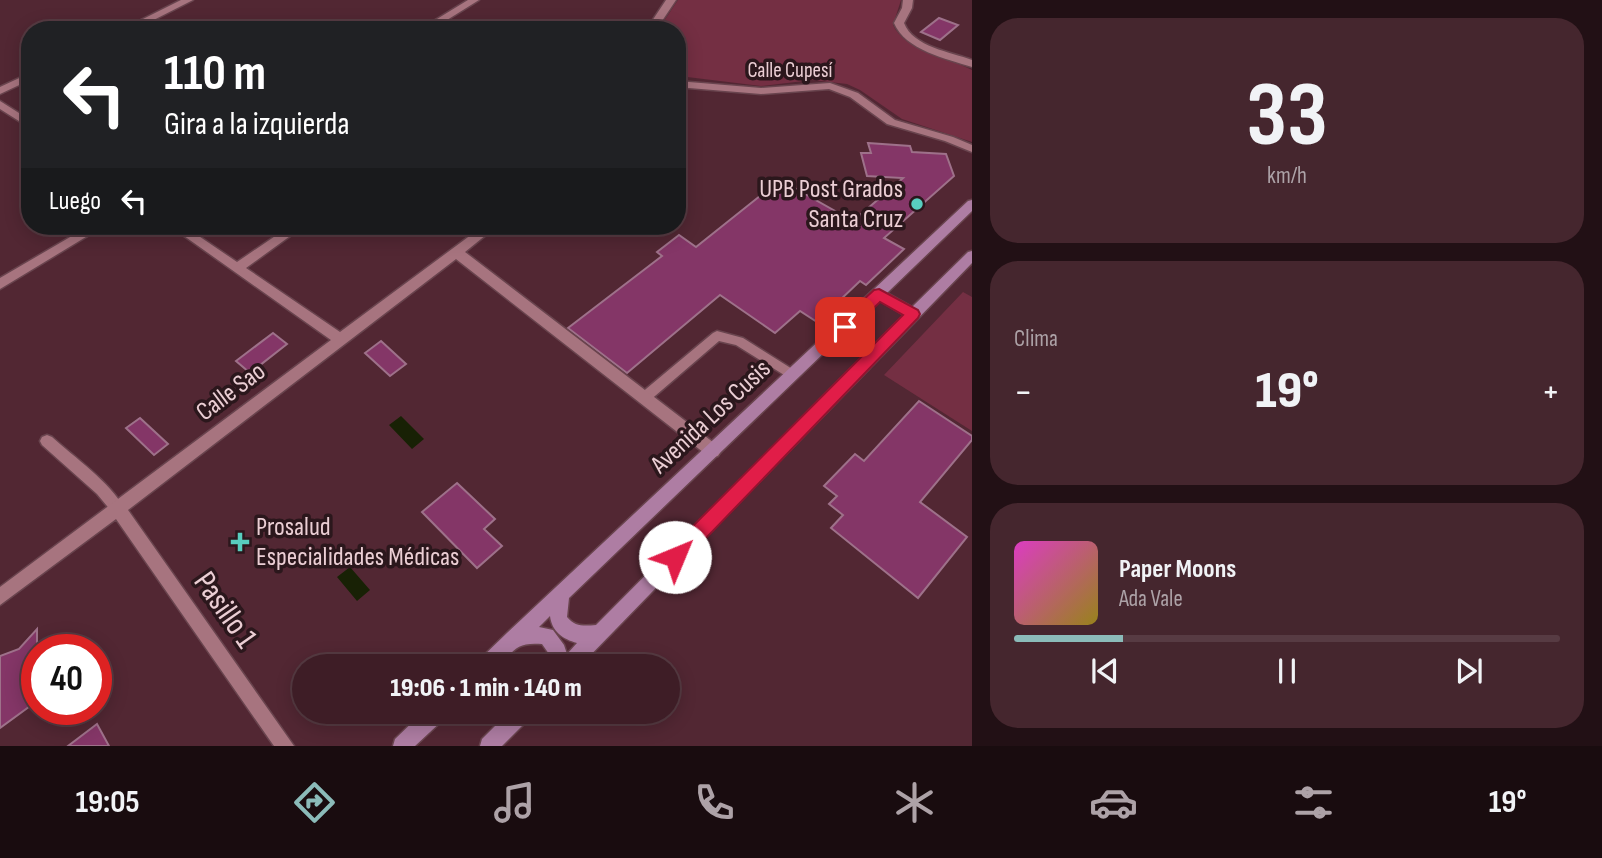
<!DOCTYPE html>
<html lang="es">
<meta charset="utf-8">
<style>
:root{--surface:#3e1d26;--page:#45262e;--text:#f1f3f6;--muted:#ada2a7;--line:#573b43;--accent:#8bbbb9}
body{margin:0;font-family:"Sofia Sans Condensed",sans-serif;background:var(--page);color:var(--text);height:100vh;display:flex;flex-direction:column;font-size:26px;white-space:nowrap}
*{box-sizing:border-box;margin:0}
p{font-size:23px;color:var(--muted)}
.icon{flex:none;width:38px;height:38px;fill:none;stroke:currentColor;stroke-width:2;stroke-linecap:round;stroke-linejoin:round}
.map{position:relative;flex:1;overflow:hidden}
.side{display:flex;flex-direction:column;gap:18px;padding:18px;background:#221015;width:630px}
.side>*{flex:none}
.hud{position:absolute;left:21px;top:21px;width:665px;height:214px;border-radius:28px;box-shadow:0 4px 18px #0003,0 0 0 2px var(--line);background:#202124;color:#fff;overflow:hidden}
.speed{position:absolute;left:21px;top:634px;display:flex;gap:14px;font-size:35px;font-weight:700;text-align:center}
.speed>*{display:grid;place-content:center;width:91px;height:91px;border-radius:50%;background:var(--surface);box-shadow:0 4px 18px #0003,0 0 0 2px var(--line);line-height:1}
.speed .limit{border:10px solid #d22;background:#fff;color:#111}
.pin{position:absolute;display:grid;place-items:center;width:60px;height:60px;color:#fff;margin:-30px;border-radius:14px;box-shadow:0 4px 10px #0006}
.me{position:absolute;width:77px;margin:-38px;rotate:45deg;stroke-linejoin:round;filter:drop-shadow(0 0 5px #0008)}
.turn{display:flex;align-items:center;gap:24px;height:147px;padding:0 28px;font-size:32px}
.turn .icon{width:91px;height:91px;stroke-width:2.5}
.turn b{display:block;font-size:49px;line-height:60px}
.then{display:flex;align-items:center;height:66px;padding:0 28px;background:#0003;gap:14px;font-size:26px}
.big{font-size:52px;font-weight:800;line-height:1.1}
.side .card{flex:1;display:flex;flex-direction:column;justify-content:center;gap:10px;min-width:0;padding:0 24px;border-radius:28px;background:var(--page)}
.side .dial{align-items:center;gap:0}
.dial b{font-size:91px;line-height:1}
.song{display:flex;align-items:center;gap:21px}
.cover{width:84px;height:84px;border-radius:10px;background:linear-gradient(135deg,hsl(310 70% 55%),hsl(50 70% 35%))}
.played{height:7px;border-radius:4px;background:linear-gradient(90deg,var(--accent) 20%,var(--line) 20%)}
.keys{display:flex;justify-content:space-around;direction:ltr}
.heat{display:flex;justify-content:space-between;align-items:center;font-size:38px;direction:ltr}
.trip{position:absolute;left:292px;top:654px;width:388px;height:70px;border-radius:35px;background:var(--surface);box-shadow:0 4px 18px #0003,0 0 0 2px var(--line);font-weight:800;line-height:70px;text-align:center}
.menu{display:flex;height:112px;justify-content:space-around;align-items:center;background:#190c0f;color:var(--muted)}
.menu .icon{width:49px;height:49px}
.menu .current{color:var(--accent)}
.menu b{font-size:32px;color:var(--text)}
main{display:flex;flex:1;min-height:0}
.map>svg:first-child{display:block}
.green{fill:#742f43}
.water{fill:#182105}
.building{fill:#843667;stroke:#9e718a;stroke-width:2}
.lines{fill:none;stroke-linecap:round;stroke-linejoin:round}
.lane-casing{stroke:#69444e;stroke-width:3}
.street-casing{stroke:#69444e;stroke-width:3}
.secondary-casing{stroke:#69444e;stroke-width:3}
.lane{fill:#a7747f;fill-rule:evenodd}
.street{fill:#a7747f;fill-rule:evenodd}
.secondary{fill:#ae7da3;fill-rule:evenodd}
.route{fill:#e11d48;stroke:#92132f;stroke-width:2}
.poi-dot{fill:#58cebf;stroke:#2b171c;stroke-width:2.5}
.labels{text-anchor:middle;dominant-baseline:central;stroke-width:7;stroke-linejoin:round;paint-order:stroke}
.far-street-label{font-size:21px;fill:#ebced4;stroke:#2b171c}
.poi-label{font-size:26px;fill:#ebced4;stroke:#2b171c;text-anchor:end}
.street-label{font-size:26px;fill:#ebced4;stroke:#2b171c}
.near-street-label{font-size:32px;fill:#ebced4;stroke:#2b171c}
</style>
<main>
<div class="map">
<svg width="972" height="746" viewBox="0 0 972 746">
<rect width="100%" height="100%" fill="#522733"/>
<path class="green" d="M 678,0 L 901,0 L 893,25 C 905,51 948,57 972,70 L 972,142 L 902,119 L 860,90 L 847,84 L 812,80 L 761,86 L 679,76 L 677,75 L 677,30 L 658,30 Z
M 963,292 L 972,297 L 972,431 L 884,375 Z"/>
<path class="water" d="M 401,416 L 424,439 L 412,449 L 389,425 Z
M 350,567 L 370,590 L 357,601 L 337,577 Z"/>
<path class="building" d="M 939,18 L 958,25 L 940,40 L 921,32 Z
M 868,143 L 910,146 L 912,152 L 946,154 L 954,176 L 884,238 L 904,249 L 866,285 L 860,281 L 817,322 L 800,311 L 775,333 L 720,295 L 627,373 L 568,328 L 662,256 L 657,252 L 679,235 L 696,247 L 780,180 L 853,221 L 903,178 L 867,176 L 861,153 L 871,153 Z
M 273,333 L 287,344 L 250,373 L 236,361 Z
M 381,341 L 406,364 L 390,376 L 365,353 Z
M 919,401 L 972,436 L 972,440 L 920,502 L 967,537 L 918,598 L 831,528 L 843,515 L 829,504 L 837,496 L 824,486 L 855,454 L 864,461 Z
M 140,418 L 168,444 L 154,455 L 126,428 Z
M 457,483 L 495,519 L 484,529 L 502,546 L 477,568 L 422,512 Z
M 37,629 L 37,701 L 0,728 L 0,656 L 19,649 Z
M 97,724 L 109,746 L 68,746 Z"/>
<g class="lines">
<g class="lane-casing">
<path id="lane" d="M 717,331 L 743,338 L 797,372 L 799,375 L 797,378 L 789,378 L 736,345 L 719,341 L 648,402 L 640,402 L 638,398 L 640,394 L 713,333 Z
M 47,435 L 52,437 C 74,457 110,482 124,508 L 122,512 L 117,514 L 112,512 L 97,494 L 42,445 L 40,441 L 42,437 Z"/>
</g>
<g class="street-casing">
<path id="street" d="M 181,0 L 193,0 L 134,30 L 121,30 Z
M 468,0 L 479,0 L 431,30 L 419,30 Z
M 666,0 L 676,0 L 656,30 L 646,30 Z
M 903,0 L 913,0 L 912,8 L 904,23 C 913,47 951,52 972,60 L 972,67 C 947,59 905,50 894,23 L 902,8 Z
M 30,73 L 30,80 L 0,94 L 0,87 Z
M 677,81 L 761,88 L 830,83 L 858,93 L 895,120 L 953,137 L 972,145 L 972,152 L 945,141 L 887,124 L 850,97 L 829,89 L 761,94 L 677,87 Z
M 0,101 L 30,120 L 30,128 L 0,109 Z
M 89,226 L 104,226 L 0,289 L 0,278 Z
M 170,226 L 184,226 L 237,262 L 290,226 L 304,226 L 246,268 L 340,332 L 483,226 L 497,226 L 465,252 L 718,446 L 721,451 L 718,456 L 713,457 L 708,456 L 456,259 L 128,510 L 294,746 L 274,746 L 116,519 L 0,605 L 0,587 L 331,340 Z"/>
</g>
<g class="secondary-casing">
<path id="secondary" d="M 972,200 L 972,211 L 887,293 L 912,307 L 968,252 L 972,251 L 972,263 L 579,667 L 549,667 L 549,654 L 542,644 C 516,642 515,650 497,667 L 475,667 L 478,661 L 508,632 L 968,201 ZM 879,300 L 904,315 L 596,625 C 584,626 575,627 567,617 L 569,598 ZM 550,616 C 552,632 563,639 577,643 L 567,654 L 564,645 L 553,630 L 539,627 Z
M 423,712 L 446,712 L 444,719 L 415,746 L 393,746 L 395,739 Z
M 509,712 L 531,712 L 529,719 L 502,746 L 480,746 L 482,739 Z"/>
</g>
<use href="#lane" class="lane"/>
<use href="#street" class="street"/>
<use href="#secondary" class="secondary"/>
</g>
<path class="route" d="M 879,289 L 918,310 L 920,314 L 918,318 L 682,563 L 675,566 L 668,563 L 666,557 L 668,551 L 903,315 L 880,302 L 850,331 L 839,331 L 837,327 L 839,322 L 874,290 Z"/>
<g class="poi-dot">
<circle cx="917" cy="204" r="7"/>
<path d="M236.5 531.5h7v7h7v7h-7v7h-7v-7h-7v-7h7z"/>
</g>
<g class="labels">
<g class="far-street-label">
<text x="790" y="70">Calle Cupesí</text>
</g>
<g class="poi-label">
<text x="903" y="189">UPB Post Grados<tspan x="903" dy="30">Santa Cruz</tspan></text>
<text x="256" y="527" text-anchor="start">Prosalud<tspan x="256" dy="30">Especialidades Médicas</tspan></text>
</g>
<g class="street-label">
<text transform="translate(231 392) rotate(-37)">Calle Sao</text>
<text transform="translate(711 417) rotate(-43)">Avenida Los Cusis</text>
</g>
<g class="near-street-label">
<text transform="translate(225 610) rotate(55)">Pasillo 1</text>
</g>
</g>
</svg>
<div class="speed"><div class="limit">40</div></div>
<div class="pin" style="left:845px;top:327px;background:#d93025"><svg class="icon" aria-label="arrive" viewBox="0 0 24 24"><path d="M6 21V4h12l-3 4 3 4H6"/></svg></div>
<svg class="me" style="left:675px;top:557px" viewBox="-20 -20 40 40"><circle r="19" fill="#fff"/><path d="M0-13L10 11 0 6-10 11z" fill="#e11d48"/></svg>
<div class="trip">19:06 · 1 min · 140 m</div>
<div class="hud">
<div class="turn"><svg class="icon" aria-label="left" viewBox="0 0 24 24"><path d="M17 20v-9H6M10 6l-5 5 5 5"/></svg><div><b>110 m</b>Gira a la izquierda</div></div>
<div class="then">Luego<svg class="icon" aria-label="left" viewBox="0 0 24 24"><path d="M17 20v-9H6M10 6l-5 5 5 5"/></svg></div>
</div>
</div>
<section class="side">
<div class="card dial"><b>33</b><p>km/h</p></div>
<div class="card"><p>Clima</p>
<div class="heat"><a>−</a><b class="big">19°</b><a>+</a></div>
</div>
<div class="card">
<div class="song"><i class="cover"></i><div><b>Paper Moons</b><p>Ada Vale</p></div></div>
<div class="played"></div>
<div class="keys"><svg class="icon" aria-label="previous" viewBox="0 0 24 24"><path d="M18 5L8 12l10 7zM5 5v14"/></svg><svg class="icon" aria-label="pause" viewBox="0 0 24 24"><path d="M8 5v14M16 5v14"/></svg><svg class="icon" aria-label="next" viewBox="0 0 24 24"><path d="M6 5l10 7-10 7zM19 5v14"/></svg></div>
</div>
</section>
</main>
<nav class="menu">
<b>19:05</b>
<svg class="icon current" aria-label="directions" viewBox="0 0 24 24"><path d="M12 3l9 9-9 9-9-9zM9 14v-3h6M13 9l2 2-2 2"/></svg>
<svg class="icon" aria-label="music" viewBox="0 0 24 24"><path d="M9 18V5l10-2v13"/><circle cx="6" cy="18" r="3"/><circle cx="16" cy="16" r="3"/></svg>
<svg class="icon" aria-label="phone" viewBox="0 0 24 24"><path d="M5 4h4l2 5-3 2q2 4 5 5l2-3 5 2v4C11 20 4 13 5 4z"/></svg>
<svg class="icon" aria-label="climate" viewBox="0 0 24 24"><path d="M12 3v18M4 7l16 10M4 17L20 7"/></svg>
<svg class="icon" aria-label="car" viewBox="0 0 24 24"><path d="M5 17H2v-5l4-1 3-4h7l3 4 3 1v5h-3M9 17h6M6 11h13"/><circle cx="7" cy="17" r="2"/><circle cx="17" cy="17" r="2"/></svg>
<svg class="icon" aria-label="filters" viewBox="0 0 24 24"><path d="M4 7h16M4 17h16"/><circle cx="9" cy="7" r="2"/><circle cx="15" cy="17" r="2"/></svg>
<b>19°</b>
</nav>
